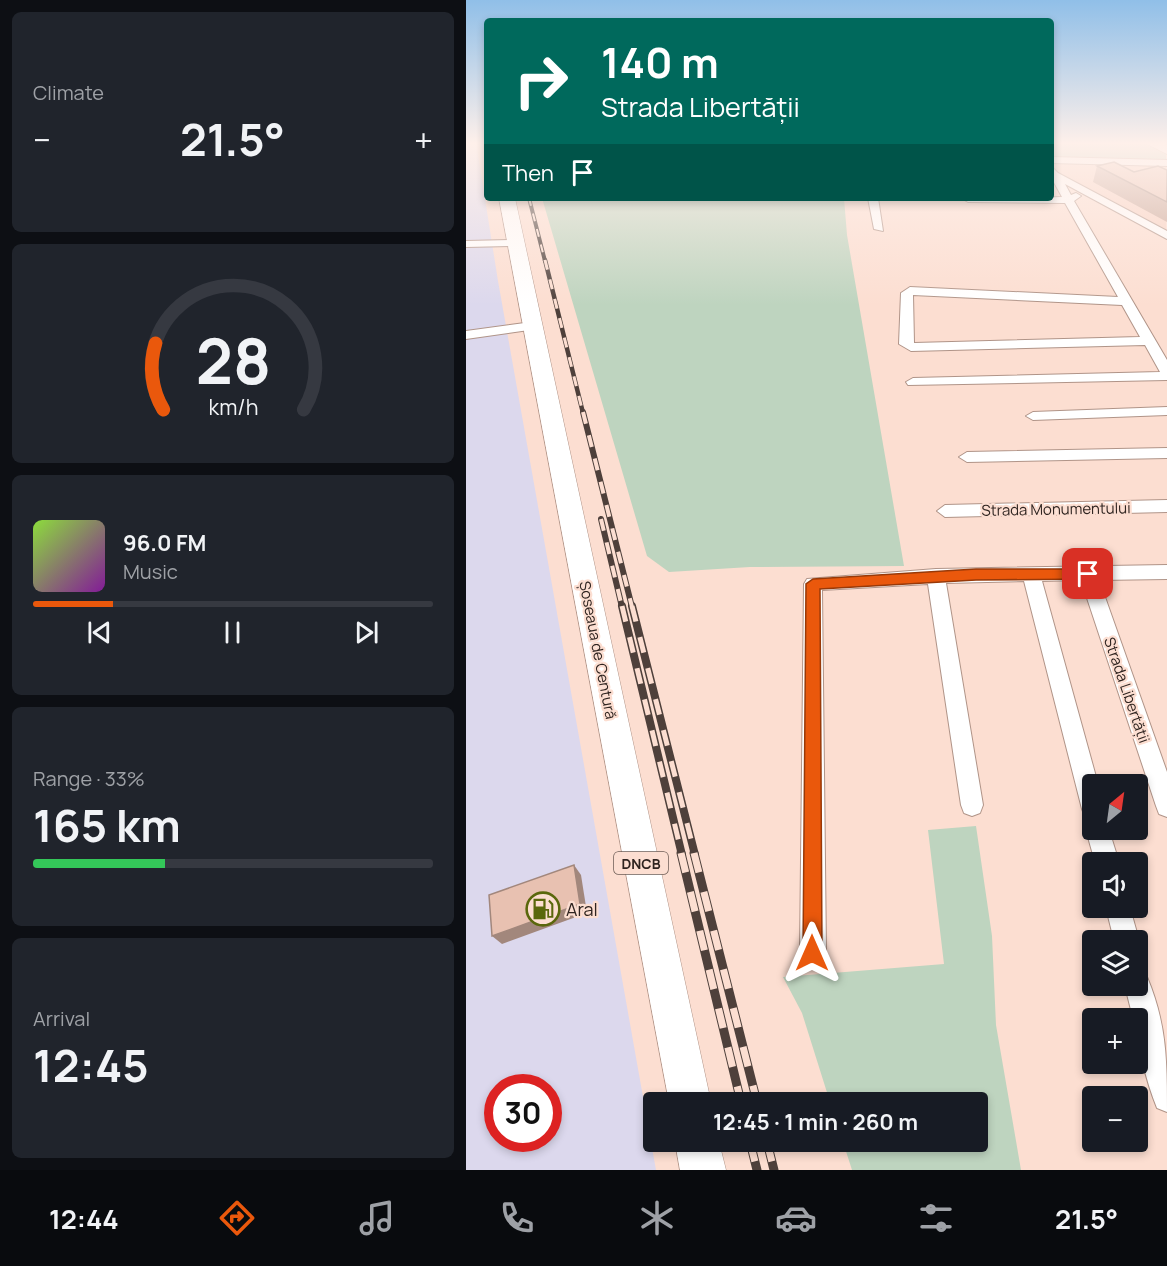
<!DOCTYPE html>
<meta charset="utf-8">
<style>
:root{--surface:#171b24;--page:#20242c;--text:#f1f3f6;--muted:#9ea1a6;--line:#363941;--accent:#ea580c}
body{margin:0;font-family:Manrope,sans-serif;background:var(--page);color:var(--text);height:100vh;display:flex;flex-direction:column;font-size:22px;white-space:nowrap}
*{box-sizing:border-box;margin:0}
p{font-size:20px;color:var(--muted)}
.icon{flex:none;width:33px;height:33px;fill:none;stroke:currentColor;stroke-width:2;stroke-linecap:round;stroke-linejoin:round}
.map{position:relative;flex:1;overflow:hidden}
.sheet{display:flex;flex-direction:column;gap:12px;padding:12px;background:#0d0f14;width:466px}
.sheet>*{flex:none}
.guide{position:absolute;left:18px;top:18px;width:570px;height:183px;border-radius:6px;box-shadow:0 3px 9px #0003;background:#00695c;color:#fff;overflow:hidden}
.needle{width:39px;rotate:29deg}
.fabs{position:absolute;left:616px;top:774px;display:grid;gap:12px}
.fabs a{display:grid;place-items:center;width:66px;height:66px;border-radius:6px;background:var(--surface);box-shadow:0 3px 9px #0003;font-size:30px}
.speed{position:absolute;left:18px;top:1074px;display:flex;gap:12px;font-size:30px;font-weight:700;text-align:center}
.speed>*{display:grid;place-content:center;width:78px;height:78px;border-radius:50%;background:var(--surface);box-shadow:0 3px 9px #0003;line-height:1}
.speed .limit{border:9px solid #d22;background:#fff;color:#111}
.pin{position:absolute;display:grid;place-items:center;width:51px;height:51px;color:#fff;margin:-26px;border-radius:12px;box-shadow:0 3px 9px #0006}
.me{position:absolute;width:66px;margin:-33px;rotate:0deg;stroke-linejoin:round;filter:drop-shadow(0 0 4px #0008)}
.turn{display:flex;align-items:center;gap:21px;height:126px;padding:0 18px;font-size:27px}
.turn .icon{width:78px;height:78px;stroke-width:2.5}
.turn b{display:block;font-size:42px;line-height:51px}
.then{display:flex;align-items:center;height:57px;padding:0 18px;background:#0003;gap:12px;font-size:22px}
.big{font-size:45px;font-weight:700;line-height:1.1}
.sheet .card{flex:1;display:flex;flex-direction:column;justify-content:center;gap:9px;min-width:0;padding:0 21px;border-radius:9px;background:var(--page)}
.sheet .dial{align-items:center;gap:0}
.dial svg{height:156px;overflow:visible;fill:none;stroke:var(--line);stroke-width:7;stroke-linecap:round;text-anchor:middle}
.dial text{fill:var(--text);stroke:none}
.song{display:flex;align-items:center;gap:18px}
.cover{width:72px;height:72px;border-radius:9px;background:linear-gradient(135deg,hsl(90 70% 55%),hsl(290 70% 35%))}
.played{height:6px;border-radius:3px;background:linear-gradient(90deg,var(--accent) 20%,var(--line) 20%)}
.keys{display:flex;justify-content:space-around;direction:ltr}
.heat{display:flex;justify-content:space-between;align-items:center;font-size:33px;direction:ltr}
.charge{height:9px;border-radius:4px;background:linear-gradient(90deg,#34c759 33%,var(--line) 0)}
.trip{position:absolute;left:177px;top:1092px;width:345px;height:60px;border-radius:6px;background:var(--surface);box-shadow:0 3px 9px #0003;font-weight:700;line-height:60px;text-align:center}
.tab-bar{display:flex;height:96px;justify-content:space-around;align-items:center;background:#090b0e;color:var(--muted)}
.tab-bar .icon{width:42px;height:42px}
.tab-bar .selected{color:var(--accent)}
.tab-bar b{font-size:27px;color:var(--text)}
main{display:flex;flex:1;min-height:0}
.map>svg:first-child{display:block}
.built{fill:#f8d2c3}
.industrial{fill:#dcd8ed;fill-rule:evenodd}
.green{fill:#bed4bf}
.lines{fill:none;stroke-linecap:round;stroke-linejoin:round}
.minor-casing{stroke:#b09488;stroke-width:2}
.primary-casing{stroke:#b09488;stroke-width:1}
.minor{fill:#fff;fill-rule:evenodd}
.primary{fill:#fff;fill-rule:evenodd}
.rail-far4-casing{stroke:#4e403b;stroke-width:4}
.rail-far3-casing{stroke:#4e403b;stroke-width:4.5}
.rail-far2-casing{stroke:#4e403b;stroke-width:6}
.rail-far1-casing{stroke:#4e403b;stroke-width:8}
.rail-casing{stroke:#4e403b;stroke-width:9}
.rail-far4{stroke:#fcded1;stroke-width:2;stroke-dasharray:8;stroke-linecap:butt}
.rail-far3{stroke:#fcded1;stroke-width:3;stroke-dasharray:10;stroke-linecap:butt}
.rail-far2{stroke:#fcded1;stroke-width:4;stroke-dasharray:12;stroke-linecap:butt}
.rail-far1{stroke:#fcded1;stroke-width:5;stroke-dasharray:16;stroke-linecap:butt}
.rail{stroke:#fcded1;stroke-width:7;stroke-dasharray:20;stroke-linecap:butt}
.wall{fill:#c8a698}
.shaded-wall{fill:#a2877c}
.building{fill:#e8c1b1;stroke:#a2877c;stroke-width:1.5}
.route{fill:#ea580c;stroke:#983908;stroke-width:1.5}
.labels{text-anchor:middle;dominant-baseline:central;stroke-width:4.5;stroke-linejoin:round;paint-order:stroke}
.shield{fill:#fcded1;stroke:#6c5c55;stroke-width:1.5}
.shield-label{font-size:14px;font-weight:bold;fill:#2f2420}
.street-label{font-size:15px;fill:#2f2420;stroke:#fcded1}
.near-poi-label{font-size:18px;fill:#2f2420;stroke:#fcded1;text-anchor:start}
</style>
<main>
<section class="sheet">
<div class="card"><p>Climate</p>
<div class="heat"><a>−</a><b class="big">21.5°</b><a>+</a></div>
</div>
<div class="card dial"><svg viewBox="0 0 100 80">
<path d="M14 69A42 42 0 1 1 86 69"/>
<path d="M14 69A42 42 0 0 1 10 35" stroke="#ea580c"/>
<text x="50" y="56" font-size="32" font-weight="700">28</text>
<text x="50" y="72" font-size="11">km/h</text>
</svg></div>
<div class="card">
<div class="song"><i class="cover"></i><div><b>96.0 FM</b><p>Music</p></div></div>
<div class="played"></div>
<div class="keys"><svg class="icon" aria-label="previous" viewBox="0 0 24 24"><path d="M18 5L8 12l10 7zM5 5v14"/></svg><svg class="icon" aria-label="pause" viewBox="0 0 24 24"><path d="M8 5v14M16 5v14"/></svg><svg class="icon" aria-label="next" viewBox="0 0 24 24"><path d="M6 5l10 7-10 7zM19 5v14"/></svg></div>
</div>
<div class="card"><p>Range · 33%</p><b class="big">165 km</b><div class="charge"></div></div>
<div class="card"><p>Arrival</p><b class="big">12:45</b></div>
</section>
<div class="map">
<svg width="701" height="1170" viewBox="0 0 701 1170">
<rect width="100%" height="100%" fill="#fcded1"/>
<path class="built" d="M 585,160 L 700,163 L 700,233 L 593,176 L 585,165 Z"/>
<path class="industrial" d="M 0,142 L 10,142 L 32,281 L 190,1170 L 0,1170 ZM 32,1088 L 82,1088 L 82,1138 L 32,1138 Z"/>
<path class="green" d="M 585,142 L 700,142 L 700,163 L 585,160 Z
M 76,198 L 378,198 L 381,235 L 438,566 L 284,567 L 203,572 L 181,556 Z
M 510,826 L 526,936 L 530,1025 L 555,1170 L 386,1170 L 377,1142 L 512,1142 L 512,1102 L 364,1102 L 336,1013 L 317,977 L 478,964 L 462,830 Z"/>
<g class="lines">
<g class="minor-casing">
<path id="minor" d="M 585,157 L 701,160 L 701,166 L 585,163 Z
M 585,166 L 592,173 L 701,231 L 701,239 L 599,184 L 605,195 L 610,193 L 615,196 L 608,201 L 701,360 L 701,380 L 442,385 L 440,382 L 447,378 L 694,372 L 679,345 L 445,351 L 433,344 L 435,293 L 444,287 L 652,297 L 599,203 L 502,202 L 497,199 L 596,197 L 585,177 ZM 447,295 L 656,305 L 674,337 L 448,343 Z
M 402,198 L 412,198 L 417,231 L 408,229 Z
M 0,241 L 50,240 L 55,243 L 50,246 L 0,247 Z
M 66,322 L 72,326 L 70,329 L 0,339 L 0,331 Z
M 701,407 L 701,415 L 567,420 L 560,416 L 567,412 Z
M 701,448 L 701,458 L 501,462 L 493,457 L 501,452 Z
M 701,500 L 701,512 L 479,517 L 471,511 L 479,505 Z
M 701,565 L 701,579 L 633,580 L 701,772 L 701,817 L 693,814 L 690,806 L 615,580 L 576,581 L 632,784 L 627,784 L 627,820 L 619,817 L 616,809 L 558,581 L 480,583 L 517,805 L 514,813 L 506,816 L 498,813 L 495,805 L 462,584 L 356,590 L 360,953 L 356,962 L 347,966 L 338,962 L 334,953 L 338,584 L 341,579 L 470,569 Z
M 627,821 L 627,830 L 643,830 L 653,862 L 629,862 L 620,830 Z
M 640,908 L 664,908 L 673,940 L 672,942 L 648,940 Z
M 672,973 L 681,977 C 701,1024 701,1062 701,1112 L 691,1108 C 680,1081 672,1048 672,1018 L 667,1018 L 659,986 L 672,986 Z"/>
</g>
<g class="primary-casing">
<path id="primary" d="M 677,142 L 694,142 L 701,145 L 701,154 Z
M 33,198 L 49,198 L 245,1102 L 203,1102 Z
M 209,1142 L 253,1142 L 260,1170 L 214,1170 Z"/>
</g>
<use href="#minor" class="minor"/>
<use href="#primary" class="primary"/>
<g class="rail-far4-casing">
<path id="rail-far4" d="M 63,198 L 79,261"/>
</g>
<g class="rail-far3-casing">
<path id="rail-far3" d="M 79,260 L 117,413"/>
</g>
<g class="rail-far2-casing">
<path id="rail-far2" d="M 117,412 L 166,607
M 135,519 L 156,607"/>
</g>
<g class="rail-far1-casing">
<path id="rail-far1" d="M 156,606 L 216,855
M 166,606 L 229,855"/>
</g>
<g class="rail-casing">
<path id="rail" d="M 215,853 L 275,1102
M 228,853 L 291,1102
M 284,1142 L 291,1170
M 301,1142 L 308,1170"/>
</g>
<use href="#rail-far4" class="rail-far4"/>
<use href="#rail-far3" class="rail-far3"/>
<use href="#rail-far2" class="rail-far2"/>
<use href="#rail-far1" class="rail-far1"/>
<use href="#rail" class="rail"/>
</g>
<path class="wall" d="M 631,166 L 668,172 L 701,170 L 701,222 L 627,182 Z"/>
<path class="shaded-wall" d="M 108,865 L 115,875 L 121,913 L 36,944 L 26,936 Z"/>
<path class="building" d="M 648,162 L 668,172 L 692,166 L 701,170 L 701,202 L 631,166 Z
M 108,865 L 114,904 L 26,936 L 23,895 Z"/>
<linearGradient id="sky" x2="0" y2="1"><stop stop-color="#90bfe8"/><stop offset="0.47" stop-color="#fef0ea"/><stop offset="1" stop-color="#fef0ea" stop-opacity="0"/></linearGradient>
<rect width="701" height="305" fill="url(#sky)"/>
<path class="route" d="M 510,569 L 622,569 L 629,574 L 622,579 L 510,580 L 354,589 L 356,953 L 353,960 L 346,963 L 340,960 L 337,953 L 340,584 L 347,579 Z"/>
<defs>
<g id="fuel-ring" transform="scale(1.725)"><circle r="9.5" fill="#fcded1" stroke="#5a670c" stroke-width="1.5"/><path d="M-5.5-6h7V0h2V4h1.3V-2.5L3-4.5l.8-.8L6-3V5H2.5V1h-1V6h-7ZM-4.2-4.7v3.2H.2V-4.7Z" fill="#5a670c"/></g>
</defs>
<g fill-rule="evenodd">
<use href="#fuel-ring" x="77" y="909"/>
</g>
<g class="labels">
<rect class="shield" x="148" y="852" width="54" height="22" rx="4.5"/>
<g class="shield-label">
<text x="175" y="863">DNCB</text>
</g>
<g class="street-label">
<text transform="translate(590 509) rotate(-1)">Strada Monumentului</text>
<text transform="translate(132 650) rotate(79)">Șoseaua de Centură</text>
<text transform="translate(661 690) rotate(71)">Strada Libertății</text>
</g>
<g class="near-poi-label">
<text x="100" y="909">Aral</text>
</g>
</g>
</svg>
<div class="fabs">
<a><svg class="needle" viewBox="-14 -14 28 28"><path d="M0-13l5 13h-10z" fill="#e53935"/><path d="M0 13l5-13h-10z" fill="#9ea1a6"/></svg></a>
<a><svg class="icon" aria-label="sound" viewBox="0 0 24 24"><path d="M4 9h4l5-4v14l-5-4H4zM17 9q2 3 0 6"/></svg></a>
<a><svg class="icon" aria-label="layers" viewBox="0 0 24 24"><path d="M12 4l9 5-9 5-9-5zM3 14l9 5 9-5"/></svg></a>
<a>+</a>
<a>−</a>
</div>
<div class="speed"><div class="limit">30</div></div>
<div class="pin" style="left:622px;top:574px;background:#d93025"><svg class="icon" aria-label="arrive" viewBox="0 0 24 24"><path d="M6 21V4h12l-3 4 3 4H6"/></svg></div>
<svg class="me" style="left:346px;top:953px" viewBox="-20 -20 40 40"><path d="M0-17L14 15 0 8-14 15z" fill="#ea580c" stroke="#fff" stroke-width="4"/></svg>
<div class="trip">12:45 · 1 min · 260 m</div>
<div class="guide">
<div class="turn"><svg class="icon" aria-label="right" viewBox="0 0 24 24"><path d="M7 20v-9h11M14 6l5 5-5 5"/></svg><div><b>140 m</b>Strada Libertății</div></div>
<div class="then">Then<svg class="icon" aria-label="arrive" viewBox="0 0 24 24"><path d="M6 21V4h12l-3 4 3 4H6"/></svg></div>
</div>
</div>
</main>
<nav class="tab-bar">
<b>12:44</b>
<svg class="icon selected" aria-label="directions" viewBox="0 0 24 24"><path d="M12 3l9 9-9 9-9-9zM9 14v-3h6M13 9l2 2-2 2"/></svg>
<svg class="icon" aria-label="music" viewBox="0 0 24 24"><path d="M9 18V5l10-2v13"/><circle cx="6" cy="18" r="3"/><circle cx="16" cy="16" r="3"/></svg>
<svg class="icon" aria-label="phone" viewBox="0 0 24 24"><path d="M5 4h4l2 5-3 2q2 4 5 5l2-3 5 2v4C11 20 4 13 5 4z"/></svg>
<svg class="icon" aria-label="climate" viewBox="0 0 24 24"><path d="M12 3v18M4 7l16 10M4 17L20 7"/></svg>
<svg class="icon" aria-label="car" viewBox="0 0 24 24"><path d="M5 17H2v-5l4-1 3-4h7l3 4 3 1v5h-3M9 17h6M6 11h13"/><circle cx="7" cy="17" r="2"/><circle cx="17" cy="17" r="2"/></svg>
<svg class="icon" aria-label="filters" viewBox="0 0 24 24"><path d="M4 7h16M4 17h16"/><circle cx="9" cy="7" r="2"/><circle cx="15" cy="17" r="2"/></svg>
<b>21.5°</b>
</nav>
